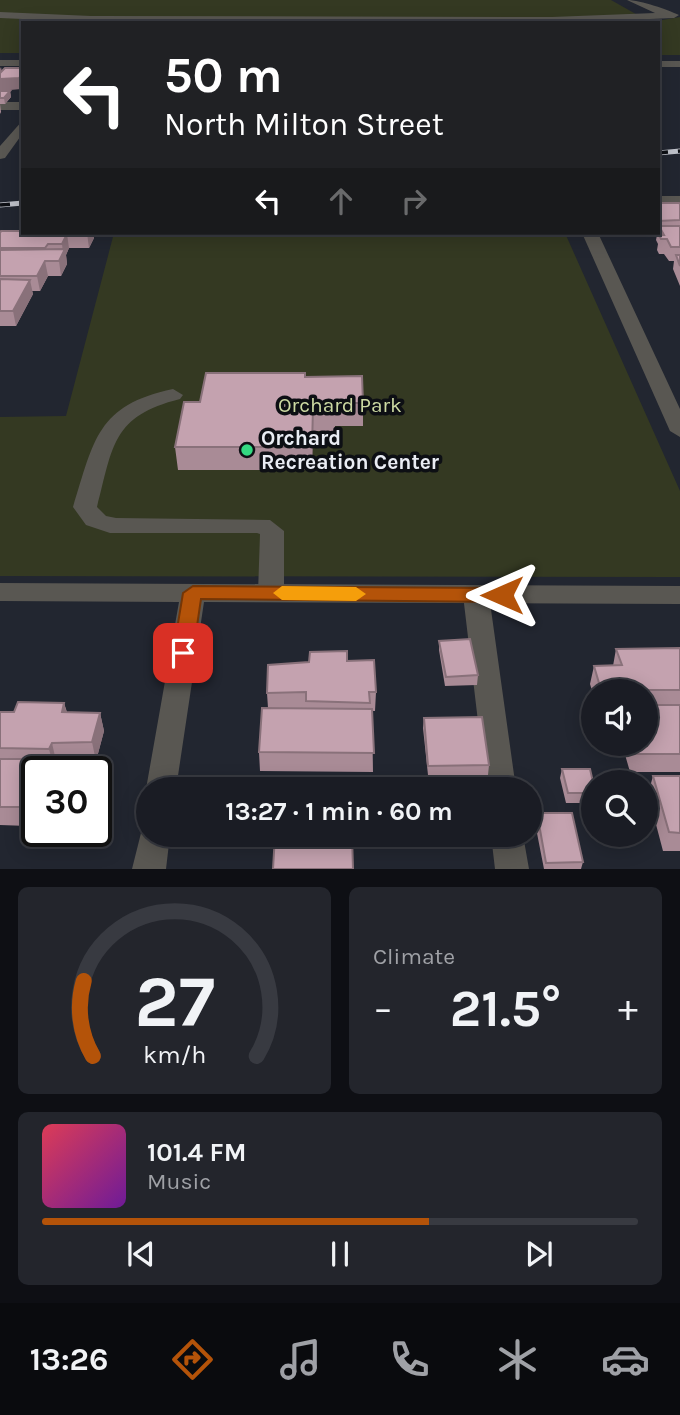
<!DOCTYPE html>
<meta charset="utf-8">
<style>
:root{--surface:#1a1c24;--page:#23252c;--text:#f1f3f6;--muted:#9fa1a6;--line:#383a41;--accent:#b45309}
body{margin:0;font-family:Karla,sans-serif;background:var(--page);color:var(--text);height:100vh;display:flex;flex-direction:column;font-size:26px;white-space:nowrap}
*{box-sizing:border-box;margin:0}
p{font-size:23px;color:var(--muted)}
.icon{flex:none;width:38px;height:38px;fill:none;stroke:currentColor;stroke-width:2;stroke-linecap:round;stroke-linejoin:round}
.map{position:relative;height:869px;overflow:hidden}
.details{display:flex;flex-direction:column;gap:18px;padding:18px;background:#0e0f14;flex:1}
.details>*{flex:none}
.hud{position:absolute;left:21px;top:21px;width:639px;height:214px;border-radius:0px;box-shadow:0 4px 18px #0003,0 0 0 2px var(--line);background:#202124;color:#fff;overflow:hidden}
.tools{position:absolute;left:581px;top:679px;display:grid;gap:14px}
.tools a{display:grid;place-items:center;width:77px;height:77px;border-radius:50%;background:var(--surface);box-shadow:0 4px 18px #0003,0 0 0 2px var(--line);font-size:35px}
.speed{position:absolute;left:21px;top:756px;display:flex;gap:14px;font-size:35px;font-weight:700;text-align:center}
.speed>*{display:grid;place-content:center;width:91px;height:91px;border-radius:50%;background:var(--surface);box-shadow:0 4px 18px #0003,0 0 0 2px var(--line);line-height:1}
.speed .limit{border:4px solid #111;border-radius:10px;background:#fff;color:#111}
.pin{position:absolute;display:grid;place-items:center;width:60px;height:60px;color:#fff;margin:-30px;border-radius:14px;box-shadow:0 4px 10px #0006}
.me{position:absolute;width:77px;margin:-38px;rotate:270deg;stroke-linejoin:round;filter:drop-shadow(0 0 5px #0008)}
.turn{display:flex;align-items:center;gap:24px;height:147px;padding:0 28px;font-size:32px}
.turn .icon{width:91px;height:91px;stroke-width:2.5}
.turn b{display:block;font-size:49px;line-height:60px}
.lanes{display:flex;align-items:center;height:66px;padding:0 28px;background:#0003;justify-content:center;gap:35px;direction:ltr}
.lanes .off{opacity:.35}
.big{font-size:52px;font-weight:700;line-height:1.1}
.details .tile{flex:1;display:flex;flex-direction:column;justify-content:center;gap:10px;min-width:0;padding:0 24px;border-radius:10px;background:var(--page)}
.details .dial{align-items:center;gap:0}
.dial svg{height:182px;overflow:visible;fill:none;stroke:var(--line);stroke-width:7;stroke-linecap:round;text-anchor:middle}
.dial text{fill:var(--text);stroke:none}
.song{display:flex;align-items:center;gap:21px}
.cover{width:84px;height:84px;border-radius:10px;background:linear-gradient(135deg,hsl(350 70% 55%),hsl(280 70% 35%))}
.played{height:7px;border-radius:4px;background:linear-gradient(90deg,var(--accent) 65%,var(--line) 65%)}
.keys{display:flex;justify-content:space-around;direction:ltr}
.heat{display:flex;justify-content:space-between;align-items:center;font-size:38px;direction:ltr}
.details .tiles{flex:1;display:grid;gap:18px;grid-template-columns:1fr 1fr}
.tile:last-child{grid-column:span 2}
.trip{position:absolute;left:136px;top:777px;width:406px;height:70px;border-radius:35px;background:var(--surface);box-shadow:0 4px 18px #0003,0 0 0 2px var(--line);font-weight:700;line-height:70px;text-align:center}
.tabs{display:flex;height:112px;justify-content:space-around;align-items:center;background:#0a0b0e;color:var(--muted)}
.tabs .icon{width:49px;height:49px}
.tabs .active{color:var(--accent)}
.tabs b{font-size:32px;color:var(--text)}
.map>svg:first-child{display:block}
.green{fill:#343922}
.lines{fill:none;stroke-linecap:round;stroke-linejoin:round}
.service{fill:#595752;fill-rule:evenodd}
.minor{fill:#595752;fill-rule:evenodd}
.tertiary{fill:#595752;fill-rule:evenodd}
.rail-casing{stroke:#bfc2ca;stroke-width:5}
.rail{stroke:#0d0f14;stroke-width:3.5;stroke-dasharray:10;stroke-linecap:butt}
.wall{fill:#a98b96}
.shaded-wall{fill:#89717a}
.building{fill:#c4a2af;stroke:#89717a;stroke-width:2}
.route{fill:#b45309;stroke:#753606;stroke-width:2}
.slow{fill:#f59e0b}
.poi-dot{fill:#34d881;stroke:#0d0f14;stroke-width:2.5}
.labels{text-anchor:middle;dominant-baseline:central;stroke-width:7;stroke-linejoin:round;paint-order:stroke}
.park-label{font-size:21px;fill:#cddaa3;stroke:#0d0f14}
.poi-label{font-size:21px;font-weight:bold;fill:#eaedf4;stroke:#0d0f14;text-anchor:start}
</style>
<div class="map">
<svg width="680" height="869" viewBox="0 0 680 869">
<rect width="100%" height="100%" fill="#222630"/>
<path class="green" d="M 0,0 L 611,0 L 650,22 L 680,17 L 680,55 L 658,55 L 658,23 L 23,23 L 23,53 L 0,53 Z
M 114,233 L 565,233 L 680,491 L 680,577 L 0,576 L 0,417 L 66,416 Z"/>
<g class="lines">
<path class="service" d="M 0,102 L 23,102 L 23,110 L 0,110 Z
M 173,389 L 183,395 L 180,399 C 112,416 113,446 97,507 L 106,516 L 116,518 L 270,520 L 284,531 L 284,593 L 280,599 L 271,602 L 262,599 L 258,593 L 260,534 L 257,533 L 110,533 L 86,525 L 73,507 C 94,440 97,405 173,389 Z
M 476,586 L 485,589 L 489,595 L 516,789 L 486,789 L 463,595 L 467,589 Z
M 491,835 L 523,835 L 529,869 L 495,869 Z"/>
<path class="minor" d="M 0,60 L 23,60 L 23,66 L 0,66 Z
M 658,61 L 680,61 L 680,67 L 658,67 Z
M 23,120 L 23,133 L 5,158 L 0,159 L 0,146 Z
M 658,196 L 680,196 L 680,204 L 658,204 Z
M 582,233 L 598,233 L 680,409 L 680,437 L 670,431 Z
M 0,583 L 680,586 L 680,604 L 204,602 L 176,789 L 149,789 L 149,796 L 146,789 L 179,602 L 0,601 Z
M 149,822 L 149,835 L 170,835 L 166,869 L 132,869 L 143,825 Z"/>
<path class="tertiary" d="M 627,0 C 641,0 668,10 679,15 L 674,18 L 554,23 L 91,22 L 0,18 L 0,12 L 91,16 L 552,17 L 655,13 Z"/>
<g class="rail-casing">
<path id="rail" d="M 658,153 L 680,151
M 0,205 L 23,203"/>
</g>
<use href="#rail" class="rail"/>
</g>
<path class="wall" d="M 0,91 L 10,91 L 11,97 L 5,104 L 0,104 L 1,112 L 0,114 Z
M 658,203 L 680,204 L 680,286 L 673,269 L 674,261 L 669,261 L 664,254 L 659,254 L 657,250 L 658,244 L 656,240 L 657,235 L 652,235 L 650,233 L 658,233 Z
M 0,233 L 93,233 L 94,238 L 89,248 L 69,248 L 66,255 L 67,264 L 61,276 L 48,276 L 40,291 L 32,291 L 33,294 L 16,326 L 0,326 Z
M 305,377 L 363,403 L 363,426 L 335,426 L 335,431 L 313,431 L 312,470 L 178,470 L 175,447 L 200,402 Z
M 439,641 L 478,675 L 477,685 L 445,686 L 439,650 Z
M 680,648 L 680,772 L 630,772 L 622,744 L 646,744 L 646,691 L 593,691 L 593,694 L 590,684 L 594,666 L 613,666 L 616,649 Z
M 347,661 L 376,692 L 375,711 L 372,711 L 373,772 L 260,771 L 259,752 L 268,708 L 267,693 Z
M 64,703 L 67,712 L 100,713 L 104,731 L 96,761 L 56,761 L 54,768 L 52,768 L 53,772 L 37,772 L 37,822 L 30,822 L 28,826 L 0,825 L 0,759 L 1,759 L 0,758 L 0,712 L 14,712 Z
M 424,718 L 489,765 L 488,775 L 428,775 L 423,728 Z
M 562,769 L 593,782 L 593,803 L 566,803 L 560,778 Z
M 653,776 L 680,776 L 680,851 L 663,851 L 648,794 Z
M 537,813 L 583,862 L 581,869 L 544,869 L 535,823 Z"/>
<path class="shaded-wall" d="M 1,67 L 3,78 L 23,74 L 23,87 L 21,89 L 0,91 L 0,69 Z
M 10,91 L 11,97 L 5,104 L 4,98 Z
M 87,233 L 93,233 L 94,238 L 89,248 Z
M 67,234 L 69,248 L 66,255 L 67,264 L 61,276 L 59,261 L 63,253 L 62,244 Z
M 45,261 L 48,276 L 40,291 L 37,276 Z
M 30,280 L 33,294 L 16,326 L 13,311 Z
M 313,408 L 313,431 L 312,470 L 312,447 Z
M 64,703 L 69,721 L 62,712 Z
M 100,713 L 104,731 L 96,761 L 92,742 Z
M 52,743 L 56,761 L 54,768 L 49,749 Z
M 24,803 L 30,822 L 28,826 L 22,807 Z"/>
<path class="building" d="M 5,68 L 23,68 L 23,74 L 19,78 L 0,79 L 0,73 Z
M 0,91 L 10,91 L 4,98 L 0,98 Z
M 658,203 L 679,203 L 680,204 L 680,220 L 658,221 Z
M 659,226 L 680,226 L 680,247 L 671,247 L 667,239 L 661,239 L 659,235 L 664,235 Z
M 1,231 L 23,231 L 23,233 L 87,233 L 87,234 L 67,234 L 62,244 L 48,244 L 45,248 L 0,248 L 0,233 Z
M 65,249 L 59,261 L 45,261 L 37,276 L 0,276 L 0,250 Z
M 676,255 L 680,255 L 680,266 Z
M 0,279 L 30,280 L 13,311 L 0,311 Z
M 206,373 L 305,373 L 305,377 L 362,376 L 363,403 L 335,403 L 335,408 L 313,408 L 312,447 L 175,447 L 184,402 L 200,402 Z
M 470,639 L 478,675 L 446,677 L 439,641 Z
M 680,648 L 680,690 L 626,690 L 623,683 L 599,683 L 594,666 L 622,665 L 616,649 Z
M 347,651 L 347,661 L 374,660 L 376,692 L 369,692 L 370,703 L 306,701 L 306,692 L 267,693 L 268,665 L 309,662 L 310,652 Z
M 18,702 L 64,703 L 62,712 L 100,713 L 92,742 L 52,743 L 49,749 L 0,748 L 0,712 L 14,712 Z
M 646,705 L 680,705 L 680,754 L 635,754 L 632,744 L 646,744 Z
M 262,708 L 372,709 L 374,753 L 259,752 Z
M 482,717 L 489,765 L 428,766 L 424,718 Z
M 0,759 L 36,759 L 34,764 L 50,764 L 48,772 L 37,772 L 37,804 L 24,803 L 22,807 L 0,807 Z
M 562,769 L 590,769 L 593,782 L 593,793 L 568,793 Z
M 417,776 L 437,777 L 438,789 L 417,789 Z
M 653,776 L 680,776 L 680,833 L 669,832 Z
M 537,813 L 572,813 L 583,862 L 546,863 Z
M 275,835 L 352,835 L 353,869 L 273,869 Z"/>
<path class="route" d="M 193,586 L 502,588 L 511,595 L 502,602 L 201,599 L 193,653 L 190,659 L 176,659 L 173,653 L 183,593 Z"/>
<path class="slow" d="M 282,586 L 356,587 L 366,594 L 356,601 L 282,600 L 273,593 Z"/>
<circle class="poi-dot" cx="247" cy="450" r="7"/>
<g class="labels">
<g class="park-label">
<text x="340" y="405">Orchard Park</text>
</g>
<g class="poi-label">
<text x="261" y="438">Orchard<tspan x="261" dy="24">Recreation Center</tspan></text>
</g>
</g>
</svg>
<div class="tools">
<a><svg class="icon" aria-label="sound" viewBox="0 0 24 24"><path d="M4 9h4l5-4v14l-5-4H4zM17 9q2 3 0 6"/></svg></a>
<a><svg class="icon" aria-label="search" viewBox="0 0 24 24"><circle cx="10" cy="10" r="6"/><path d="M15 15l6 6"/></svg></a>
</div>
<div class="speed"><div class="limit">30</div></div>
<div class="pin" style="left:183px;top:653px;background:#d93025"><svg class="icon" aria-label="arrive" viewBox="0 0 24 24"><path d="M6 21V4h12l-3 4 3 4H6"/></svg></div>
<svg class="me" style="left:502px;top:595px" viewBox="-20 -20 40 40"><path d="M0-17L14 15 0 8-14 15z" fill="#b45309" stroke="#fff" stroke-width="4"/></svg>
<div class="trip">13:27 · 1 min · 60 m</div>
<div class="hud">
<div class="turn"><svg class="icon" aria-label="left" viewBox="0 0 24 24"><path d="M17 20v-9H6M10 6l-5 5 5 5"/></svg><div><b>50 m</b>North Milton Street</div></div>
<div class="lanes"><svg class="icon" aria-label="left" viewBox="0 0 24 24"><path d="M17 20v-9H6M10 6l-5 5 5 5"/></svg><svg class="icon off" aria-label="ahead" viewBox="0 0 24 24"><path d="M12 20V5M6 11l6-6 6 6"/></svg><svg class="icon off" aria-label="right" viewBox="0 0 24 24"><path d="M7 20v-9h11M14 6l5 5-5 5"/></svg></div>
</div>
</div>
<section class="details">
<div class="tiles">
<div class="tile dial"><svg viewBox="0 0 100 80">
<path d="M14 69A42 42 0 1 1 86 69"/>
<path d="M14 69A42 42 0 0 1 10 36" stroke="#b45309"/>
<text x="50" y="56" font-size="32" font-weight="700">27</text>
<text x="50" y="72" font-size="11">km/h</text>
</svg></div>
<div class="tile"><p>Climate</p>
<div class="heat"><a>−</a><b class="big">21.5°</b><a>+</a></div>
</div>
<div class="tile">
<div class="song"><i class="cover"></i><div><b>101.4 FM</b><p>Music</p></div></div>
<div class="played"></div>
<div class="keys"><svg class="icon" aria-label="previous" viewBox="0 0 24 24"><path d="M18 5L8 12l10 7zM5 5v14"/></svg><svg class="icon" aria-label="pause" viewBox="0 0 24 24"><path d="M8 5v14M16 5v14"/></svg><svg class="icon" aria-label="next" viewBox="0 0 24 24"><path d="M6 5l10 7-10 7zM19 5v14"/></svg></div>
</div>
</div>
</section>
<nav class="tabs">
<b>13:26</b>
<svg class="icon active" aria-label="directions" viewBox="0 0 24 24"><path d="M12 3l9 9-9 9-9-9zM9 14v-3h6M13 9l2 2-2 2"/></svg>
<svg class="icon" aria-label="music" viewBox="0 0 24 24"><path d="M9 18V5l10-2v13"/><circle cx="6" cy="18" r="3"/><circle cx="16" cy="16" r="3"/></svg>
<svg class="icon" aria-label="phone" viewBox="0 0 24 24"><path d="M5 4h4l2 5-3 2q2 4 5 5l2-3 5 2v4C11 20 4 13 5 4z"/></svg>
<svg class="icon" aria-label="climate" viewBox="0 0 24 24"><path d="M12 3v18M4 7l16 10M4 17L20 7"/></svg>
<svg class="icon" aria-label="car" viewBox="0 0 24 24"><path d="M5 17H2v-5l4-1 3-4h7l3 4 3 1v5h-3M9 17h6M6 11h13"/><circle cx="7" cy="17" r="2"/><circle cx="17" cy="17" r="2"/></svg>
</nav>
